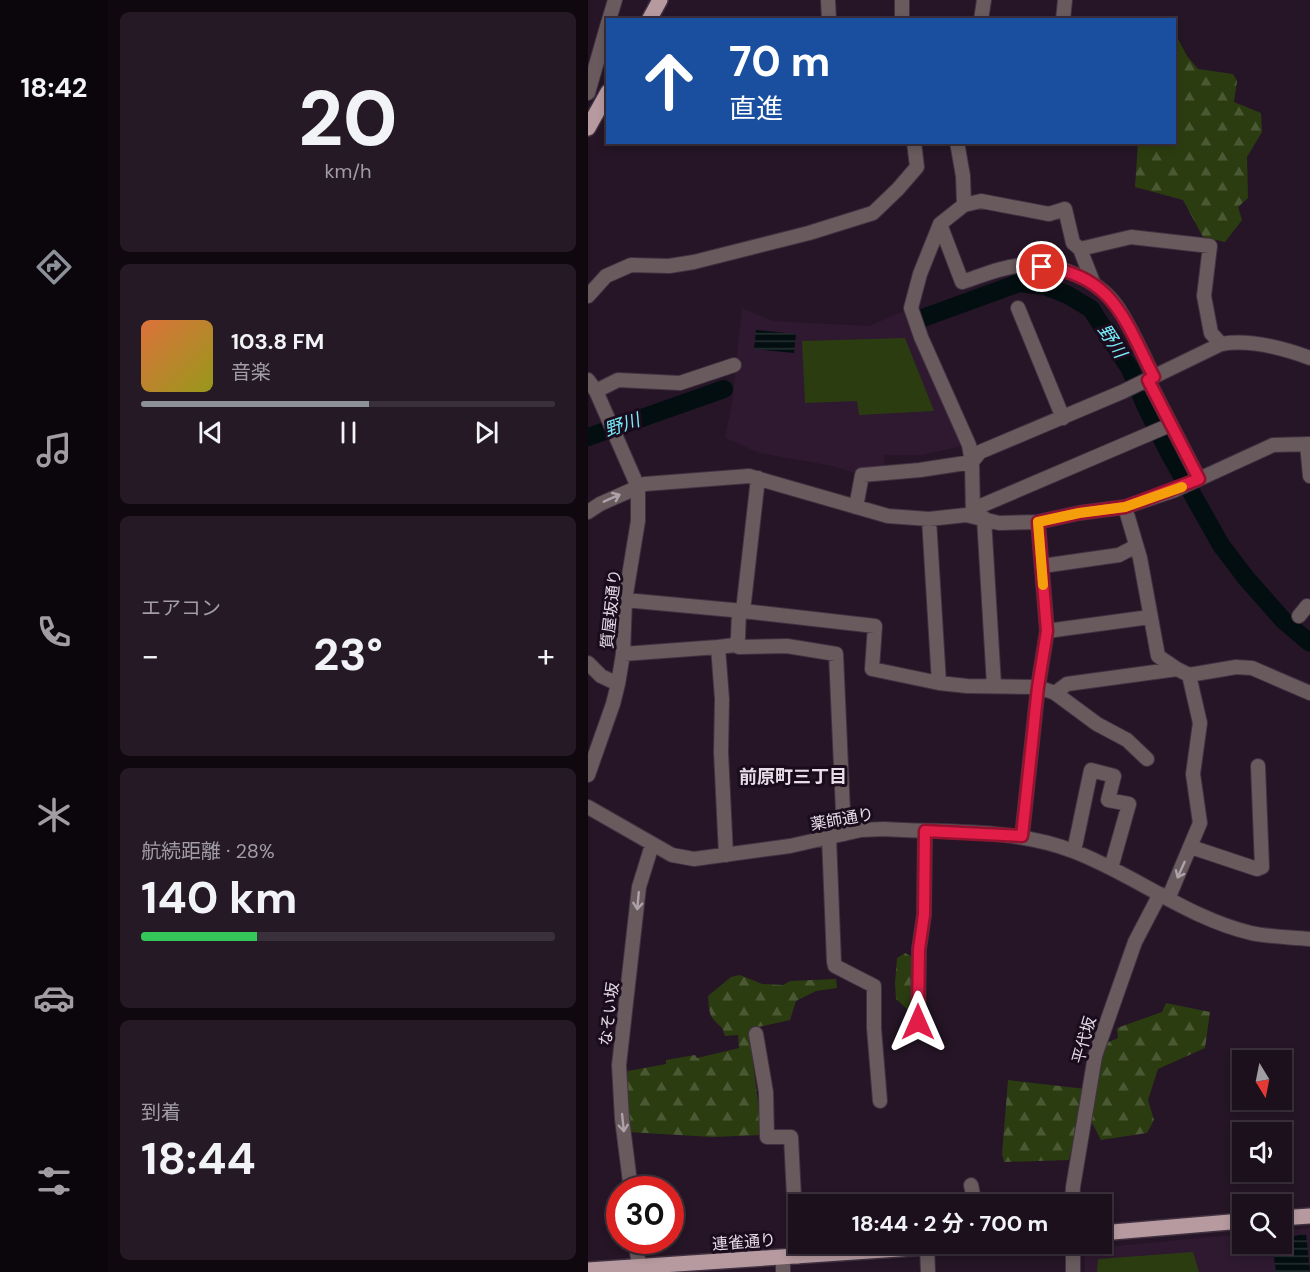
<!DOCTYPE html>
<html lang="ja">
<meta charset="utf-8">
<style>
:root{--surface:#1c101c;--page:#251925;--text:#f1f3f6;--muted:#a09da3;--line:#3a303b;--accent:#8c9099}
body{margin:0;font-family:"DM Sans","Noto Sans JP",sans-serif;background:var(--page);color:var(--text);height:100vh;display:flex;flex-direction:column;font-size:22px;white-space:nowrap}
*{box-sizing:border-box;margin:0}
p{font-size:20px;color:var(--muted)}
.icon{flex:none;width:33px;height:33px;fill:none;stroke:currentColor;stroke-width:2;stroke-linecap:round;stroke-linejoin:round}
.map{position:relative;flex:1;overflow:hidden}
.details{display:flex;flex-direction:column;gap:12px;padding:12px;background:#0f090f;width:480px}
.details>*{flex:none}
.guide{position:absolute;left:18px;top:18px;width:570px;height:126px;border-radius:0px;box-shadow:0 3px 9px #0003,0 0 0 2px var(--line);background:#1a4fa0;color:#fff;overflow:hidden}
.needle{width:39px;rotate:170deg}
.fabs{position:absolute;left:644px;top:1050px;display:grid;gap:12px}
.fabs a{display:grid;place-items:center;width:60px;height:60px;border-radius:0px;background:var(--surface);box-shadow:0 3px 9px #0003,0 0 0 2px var(--line);font-size:30px}
.speed{position:absolute;left:18px;top:1176px;display:flex;gap:12px;font-size:30px;font-weight:700;text-align:center}
.speed>*{display:grid;place-content:center;width:78px;height:78px;border-radius:50%;background:var(--surface);box-shadow:0 3px 9px #0003,0 0 0 2px var(--line);line-height:1}
.speed .limit{border:9px solid #d22;background:#fff;color:#111}
.pin{position:absolute;display:grid;place-items:center;width:51px;height:51px;color:#fff;margin:-26px;border:3px solid #fff;border-radius:50%;box-shadow:0 2px 6px #0007}
.me{position:absolute;width:66px;margin:-33px;rotate:0deg;stroke-linejoin:round;filter:drop-shadow(0 0 4px #0008)}
.turn{display:flex;align-items:center;gap:21px;height:126px;padding:0 24px;font-size:27px}
.turn .icon{width:78px;height:78px;stroke-width:2.5}
.turn b{display:block;font-size:42px;line-height:51px}
.big{font-size:45px;font-weight:700;line-height:1.1}
.details .widget{flex:1;display:flex;flex-direction:column;justify-content:center;gap:9px;min-width:0;padding:0 21px;border-radius:9px;background:var(--page)}
.details .dial{align-items:center;gap:0}
.dial b{font-size:78px;line-height:1}
.song{display:flex;align-items:center;gap:18px}
.cover{width:72px;height:72px;border-radius:9px;background:linear-gradient(135deg,hsl(20 70% 55%),hsl(60 70% 35%))}
.played{height:6px;border-radius:3px;background:linear-gradient(90deg,var(--accent) 55%,var(--line) 55%)}
.keys{display:flex;justify-content:space-around;direction:ltr}
.heat{display:flex;justify-content:space-between;align-items:center;font-size:33px;direction:ltr}
.charge{height:9px;border-radius:4px;background:linear-gradient(90deg,#34c759 28%,var(--line) 0)}
.trip{position:absolute;left:200px;top:1194px;width:324px;height:60px;border-radius:0px;background:var(--surface);box-shadow:0 3px 9px #0003,0 0 0 2px var(--line);font-weight:700;line-height:60px;text-align:center}
main{display:flex;flex:1;min-height:0}
.dock{display:flex;flex-direction:column;width:108px;justify-content:space-around;align-items:center;background:#0b060b;color:var(--muted)}
.dock .icon{width:42px;height:42px}
.dock .on{color:var(--accent)}
.dock b{font-size:27px;color:var(--text)}
.map>svg:first-child{display:block}
.built{fill:#2e1930}
.forest{fill:url(#forest-firs)}
.park{fill:#2b3d10}
.water{fill:url(#water-rules)}
.lines{fill:none;stroke-linecap:round;stroke-linejoin:round}
.river{stroke:#020e10;stroke-width:18}
.minor-casing{stroke:#403141;stroke-width:16}
.major-casing{stroke:#403141;stroke-width:18}
.minor{stroke:#685a5d;stroke-width:14}
.major{stroke:#b69aa0;stroke-width:15}
.oneway{stroke:#aea2aa}
.route-casing{stroke:#92132f;stroke-width:15}
.route{stroke:#e11d48;stroke-width:10}
.slow{stroke:#f59e0b;stroke-width:10}
.labels{text-anchor:middle;dominant-baseline:central;stroke-width:6;stroke-linejoin:round;paint-order:stroke}
.street-label{font-size:16px;fill:#e8dce9;stroke:#1b0c1d}
.water-label{font-size:18px;font-style:italic;fill:#78eefb;stroke:#1b0c1d}
.neighbourhood-label{font-size:18px;font-weight:bold;fill:#e8dce9;stroke:#1b0c1d}
</style>
<main>
<nav class="dock">
<b>18:42</b>
<svg class="icon on" aria-label="directions" viewBox="0 0 24 24"><path d="M12 3l9 9-9 9-9-9zM9 14v-3h6M13 9l2 2-2 2"/></svg>
<svg class="icon" aria-label="music" viewBox="0 0 24 24"><path d="M9 18V5l10-2v13"/><circle cx="6" cy="18" r="3"/><circle cx="16" cy="16" r="3"/></svg>
<svg class="icon" aria-label="phone" viewBox="0 0 24 24"><path d="M5 4h4l2 5-3 2q2 4 5 5l2-3 5 2v4C11 20 4 13 5 4z"/></svg>
<svg class="icon" aria-label="climate" viewBox="0 0 24 24"><path d="M12 3v18M4 7l16 10M4 17L20 7"/></svg>
<svg class="icon" aria-label="car" viewBox="0 0 24 24"><path d="M5 17H2v-5l4-1 3-4h7l3 4 3 1v5h-3M9 17h6M6 11h13"/><circle cx="7" cy="17" r="2"/><circle cx="17" cy="17" r="2"/></svg>
<svg class="icon" aria-label="filters" viewBox="0 0 24 24"><path d="M4 7h16M4 17h16"/><circle cx="9" cy="7" r="2"/><circle cx="15" cy="17" r="2"/></svg>
</nav>
<section class="details">
<div class="widget dial"><b>20</b><p>km/h</p></div>
<div class="widget">
<div class="song"><i class="cover"></i><div><b>103.8 FM</b><p>音楽</p></div></div>
<div class="played"></div>
<div class="keys"><svg class="icon" aria-label="previous" viewBox="0 0 24 24"><path d="M18 5L8 12l10 7zM5 5v14"/></svg><svg class="icon" aria-label="pause" viewBox="0 0 24 24"><path d="M8 5v14M16 5v14"/></svg><svg class="icon" aria-label="next" viewBox="0 0 24 24"><path d="M6 5l10 7-10 7zM19 5v14"/></svg></div>
</div>
<div class="widget"><p>エアコン</p>
<div class="heat"><a>−</a><b class="big">23°</b><a>+</a></div>
</div>
<div class="widget"><p>航続距離 · 28%</p><b class="big">140 km</b><div class="charge"></div></div>
<div class="widget"><p>到着</p><b class="big">18:44</b></div>
</section>
<div class="map">
<svg width="722" height="1272" viewBox="0 0 722 1272">
<defs>
<pattern id="forest-firs" width="22" height="20" patternUnits="userSpaceOnUse" patternTransform="scale(1.5)"><rect width="22" height="20" fill="#2b3d10"/><path d="M5 1l3.5 6h-7zM16 11l3.5 6h-7z" fill="#4a5833"/></pattern>
<pattern id="water-rules" width="6" height="5" patternUnits="userSpaceOnUse" patternTransform="scale(1.5)"><rect width="6" height="5" fill="#020e10"/><path d="M0 2.5h6" fill="none" stroke="#273033"/></pattern>
</defs>
<rect width="100%" height="100%" fill="#251526"/>
<path class="built" d="M 154,308 L 185,321 L 281,326 L 323,308 L 374,446 L 335,455 L 296,455 L 297,473 L 274,475 L 244,466 L 171,453 L 137,438 L 144,403 Z
M 722,1228 L 722,1272 L 497,1272 L 497,1254 L 506,1248 L 654,1234 L 654,1244 L 693,1244 L 693,1231 Z"/>
<path class="forest" d="M 589,37 L 599,56 L 610,69 L 645,74 L 649,81 L 646,102 L 673,113 L 674,132 L 659,157 L 660,198 L 650,207 L 654,220 L 637,242 L 615,237 L 595,200 L 547,187 L 550,143 L 586,142 L 586,38 Z
M 317,953 L 328,959 L 326,1006 L 321,1011 L 308,999 L 307,983 L 309,958 Z
M 152,975 L 174,984 L 195,985 L 202,981 L 248,979 L 249,988 L 228,991 L 208,1001 L 202,1020 L 162,1029 C 164,1065 171,1099 173,1135 L 124,1137 L 40,1132 L 41,1101 L 38,1077 L 40,1071 L 78,1064 L 78,1060 L 107,1055 L 109,1058 L 151,1048 L 150,1035 L 137,1036 C 134,1025 133,1028 126,1020 C 120,1014 121,1003 120,996 L 143,977 Z
M 578,1003 L 622,1012 L 617,1048 L 570,1069 L 560,1100 L 566,1120 L 559,1133 L 513,1140 L 502,1119 L 489,1125 L 481,1160 L 416,1162 L 414,1154 L 420,1080 L 506,1090 L 514,1045 L 530,1038 L 529,1028 L 574,1012 Z"/>
<path class="park" d="M 317,338 L 346,411 L 271,415 L 269,401 L 217,403 L 214,341 Z
M 605,1252 L 611,1272 L 509,1272 L 510,1259 Z"/>
<path class="water" d="M 168,330 L 208,334 L 206,353 L 166,349 Z
M 718,1234 L 722,1272 L 688,1272 L 684,1244 L 693,1244 L 693,1238 Z"/>
<g class="lines">
<path class="river" d="M 332,319 L 431,283 L 457,286 L 480,295 L 503,309 L 542,369 L 558,407 L 580,451 L 633,545 L 658,578 L 696,621 L 722,643
M 0,437 L 136,389"/>
<g class="minor-casing">
<path id="minor" d="M 240,0 L 241,20
M 21,20 L 27,0
M 314,20 L 314,0
M 393,20 L 396,0
M 475,20 L 477,0
M 0,93 L 20,23
M 369,142 L 375,176 L 376,205 L 393,201 L 461,214 L 477,209 L 485,243 L 492,249 L 505,282
M 352,224 L 374,282 C 393,276 415,266 436,265 C 472,263 513,280 532,311 C 545,331 555,355 566,377
M 492,249 L 543,237 L 622,246 L 616,296 L 623,333 L 633,344
M 0,296 L 18,276 L 43,265 L 81,266 L 106,262 L 221,233 L 285,213 L 310,189 L 329,167 L 326,142
M 430,308 L 475,418
M 0,380 L 8,391 L 50,487 L 50,521 L 37,600 L 35,654 L 30,684 L 25,704 L 0,775
M 560,380 L 611,479
M 8,391 L 30,380 L 92,383 L 146,365
M 719,444 L 722,476
M 170,478 L 155,611 L 287,626 L 284,669 L 351,683 L 379,686 L 450,687 L 467,693 L 509,724 L 539,740 L 559,759
M 268,507 L 274,475 L 332,470 L 384,462 L 381,445 L 333,337 L 323,308 L 332,274 L 352,224 L 376,205
M 537,507 L 552,558 L 570,656 L 589,669 L 601,675 L 648,667 L 664,668 L 722,693
M 0,512 L 12,504 L 57,484 L 161,476 L 300,516 L 341,519 L 378,515 L 411,523 L 450,522 L 491,513 L 537,507 L 587,490 L 685,445 L 722,444
M 385,516 L 384,462 L 392,452 L 534,392 L 633,344 C 662,339 695,348 722,358
M 385,516 L 395,505 L 582,425
M 396,518 L 406,685
M 341,519 L 351,683
M 454,566 L 531,555 L 548,546
M 37,600 L 155,611
M 711,616 L 719,606
M 459,631 L 562,617
M 147,645 L 150,638 L 151,611
M 35,654 L 130,647
M 0,663 L 13,676 L 30,684
M 467,693 L 479,684 L 589,669
M 0,807 L 84,855 L 106,859 L 202,846 L 273,830 L 296,829 C 359,833 426,828 485,851 C 546,874 599,918 663,933 C 681,937 703,937 722,939
M 434,836 L 450,687 L 459,631 L 450,522
M 241,837 L 246,962 L 247,966 L 286,986 L 286,1028 L 292,1101
M 603,847 L 669,869 L 674,867 L 670,766
M 486,851 L 503,770 L 526,776 L 520,800 L 541,804 L 523,868
M 138,855 L 133,752 L 134,699 L 130,647 L 147,645 L 151,647 L 199,646 L 248,654 L 256,834
M 580,899 L 612,823 L 605,774 L 612,723 L 601,675
M 330,1022 L 331,949 L 336,915 L 337,831
M 168,1034 L 178,1092 L 179,1137 L 203,1137 L 209,1257
M 383,1185 L 387,1204
M 43,1190 L 34,1119 L 31,1065 L 51,887 L 64,845
M 484,1204 L 485,1187 L 507,1056 L 547,942 L 572,894
M 47,1240 L 52,1272
M 339,1247 L 340,1272
M 195,1257 L 195,1272
M 485,1272 L 485,1244"/>
</g>
<g class="major-casing">
<path id="major" d="M 61,20 L 72,0
M 0,128 L 20,92
M 693,1218 L 722,1216
M 513,1233 L 654,1221
M 0,1270 L 385,1244"/>
</g>
<use href="#minor" class="minor"/>
<use href="#major" class="major"/>
</g>
<defs><path id="oneway-shaft" d="M-6 0H5M1.5-3L5.5 0L1.5 3" fill="none" stroke-width="1.6" stroke-linecap="round" stroke-linejoin="round" transform="scale(1.5)"/></defs>
<g class="oneway">
<use href="#oneway-shaft" transform="translate(24 498) rotate(-24)"/>
<use href="#oneway-shaft" transform="translate(593 870) rotate(114)"/>
<use href="#oneway-shaft" transform="translate(50 901) rotate(95)"/>
<use href="#oneway-shaft" transform="translate(35 1123) rotate(84)"/>
</g>
<g class="lines">
<g class="route-casing">
<path id="route" d="M 330,1022 L 331,949 L 336,915 L 337,831 L 434,836 L 450,687 L 459,631 L 450,522 L 491,513 L 537,507 L 611,479 L 560,380 L 566,377 C 537,321 525,274 454,267"/>
</g>
<use href="#route" class="route"/>
<path class="slow" d="M 455,585 L 450,522 L 491,513 L 537,507 L 594,487"/>
</g>
<g class="labels">
<g class="street-label">
<text transform="translate(23 609) rotate(-84)">質屋坂通り</text>
<text transform="translate(254 819) rotate(-10)">薬師通り</text>
<text transform="translate(21 1014) rotate(-83)">なそい坂</text>
<text transform="translate(496 1040) rotate(-74)">平代坂</text>
<text transform="translate(156 1242) rotate(-4)">連雀通り</text>
</g>
<g class="water-label">
<text transform="translate(524 341) rotate(57)">野川</text>
<text transform="translate(34 425) rotate(-19)">野川</text>
</g>
<g class="neighbourhood-label">
<text x="205" y="777">前原町三丁目</text>
</g>
</g>
</svg>
<div class="fabs">
<a><svg class="needle" viewBox="-14 -14 28 28"><path d="M0-13l5 13h-10z" fill="#e53935"/><path d="M0 13l5-13h-10z" fill="#a09da3"/></svg></a>
<a><svg class="icon" aria-label="sound" viewBox="0 0 24 24"><path d="M4 9h4l5-4v14l-5-4H4zM17 9q2 3 0 6"/></svg></a>
<a><svg class="icon" aria-label="search" viewBox="0 0 24 24"><circle cx="10" cy="10" r="6"/><path d="M15 15l6 6"/></svg></a>
</div>
<div class="speed"><div class="limit">30</div></div>
<div class="pin" style="left:454px;top:267px;background:#d93025"><svg class="icon" aria-label="arrive" viewBox="0 0 24 24"><path d="M6 21V4h12l-3 4 3 4H6"/></svg></div>
<svg class="me" style="left:330px;top:1022px" viewBox="-20 -20 40 40"><path d="M0-17L14 15 0 8-14 15z" fill="#e11d48" stroke="#fff" stroke-width="4"/></svg>
<div class="trip">18:44 · 2 分 · 700 m</div>
<div class="guide">
<div class="turn"><svg class="icon" aria-label="ahead" viewBox="0 0 24 24"><path d="M12 20V5M6 11l6-6 6 6"/></svg><div><b>70 m</b>直進</div></div>
</div>
</div>
</main>
